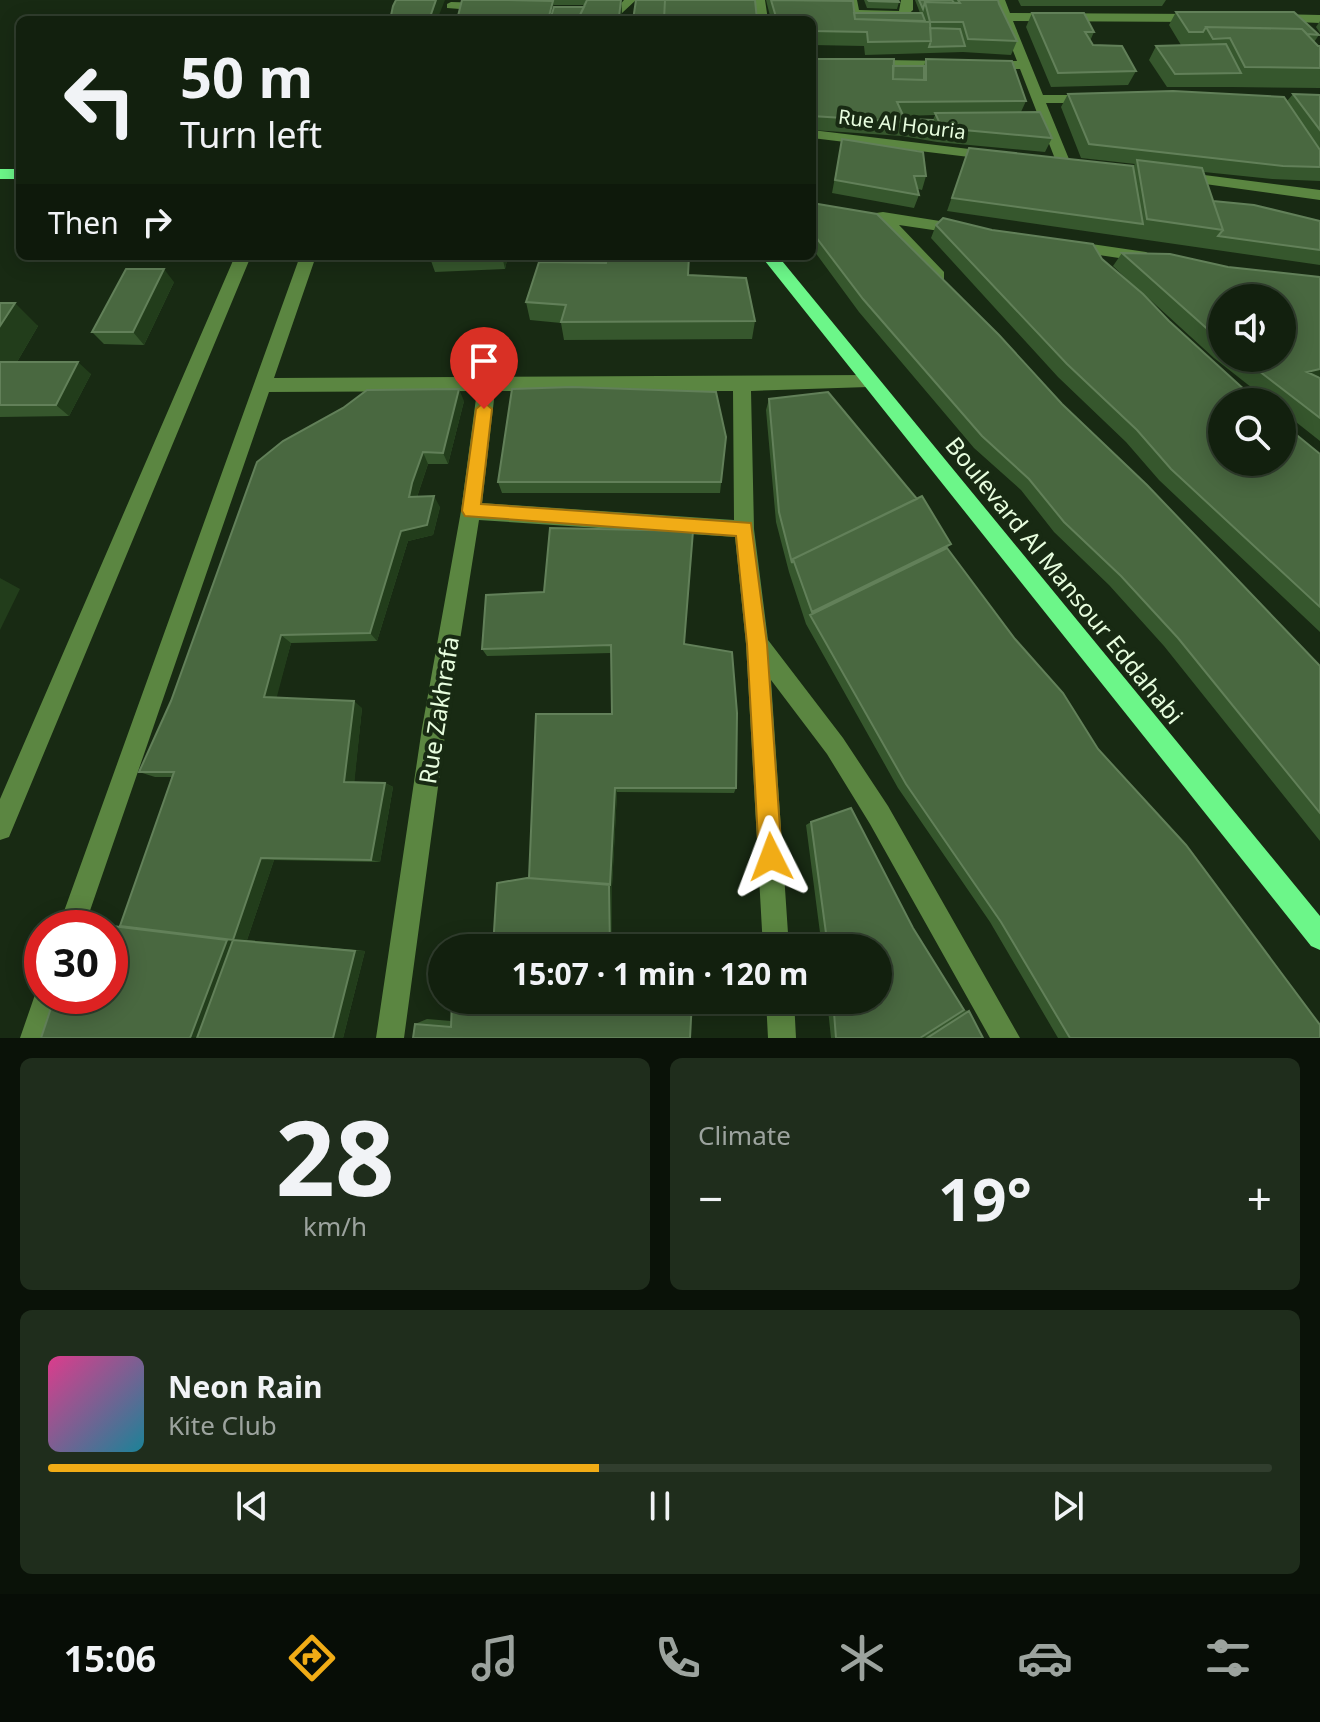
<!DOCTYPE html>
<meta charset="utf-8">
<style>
:root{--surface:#12200e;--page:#1f2d1c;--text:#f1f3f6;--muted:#9ca39e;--line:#313e2e;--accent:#f1ac16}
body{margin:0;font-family:"Noto Sans",sans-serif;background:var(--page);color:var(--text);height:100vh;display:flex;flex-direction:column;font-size:30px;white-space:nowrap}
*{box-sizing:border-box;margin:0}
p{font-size:26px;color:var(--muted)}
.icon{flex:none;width:44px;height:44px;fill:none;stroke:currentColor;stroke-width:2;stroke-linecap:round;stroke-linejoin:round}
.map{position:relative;height:1038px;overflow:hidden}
.drawer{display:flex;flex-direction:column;gap:20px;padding:20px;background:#0a1208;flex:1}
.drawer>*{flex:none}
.banner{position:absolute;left:16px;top:16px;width:800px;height:244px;border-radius:12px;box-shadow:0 4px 20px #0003,0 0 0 2px var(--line);background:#12200e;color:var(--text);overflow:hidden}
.controls{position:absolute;left:1208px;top:284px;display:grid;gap:16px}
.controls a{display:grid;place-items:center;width:88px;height:88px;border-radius:50%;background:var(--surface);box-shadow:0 4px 20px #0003,0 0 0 2px var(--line);font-size:40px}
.speed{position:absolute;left:24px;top:910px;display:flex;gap:16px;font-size:40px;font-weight:700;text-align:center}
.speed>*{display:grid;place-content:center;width:104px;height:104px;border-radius:50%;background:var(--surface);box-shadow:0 4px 20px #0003,0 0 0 2px var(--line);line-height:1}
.speed .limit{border:12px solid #d22;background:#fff;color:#111}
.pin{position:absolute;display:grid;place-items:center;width:68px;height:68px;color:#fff;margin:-82px -34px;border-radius:50% 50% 50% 0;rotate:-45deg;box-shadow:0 0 8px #0007}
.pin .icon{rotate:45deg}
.me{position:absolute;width:88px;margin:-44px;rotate:357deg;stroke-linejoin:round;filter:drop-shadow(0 0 6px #0008)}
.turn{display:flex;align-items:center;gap:28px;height:168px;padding:0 32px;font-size:36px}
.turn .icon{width:104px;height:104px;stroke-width:2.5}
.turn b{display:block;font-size:56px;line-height:68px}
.then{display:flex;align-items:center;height:76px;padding:0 32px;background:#0003;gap:16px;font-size:30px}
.big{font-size:60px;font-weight:700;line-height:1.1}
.drawer .widget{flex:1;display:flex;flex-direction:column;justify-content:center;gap:12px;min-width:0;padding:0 28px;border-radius:12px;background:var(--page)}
.drawer .dial{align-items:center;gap:0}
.dial b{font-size:104px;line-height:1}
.song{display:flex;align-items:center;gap:24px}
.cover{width:96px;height:96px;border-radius:12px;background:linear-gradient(135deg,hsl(330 70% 55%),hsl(190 70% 35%))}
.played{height:8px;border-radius:4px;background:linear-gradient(90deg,var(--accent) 45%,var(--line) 45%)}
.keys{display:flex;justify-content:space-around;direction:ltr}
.heat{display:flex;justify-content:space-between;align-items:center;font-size:44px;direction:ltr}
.drawer .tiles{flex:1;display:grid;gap:20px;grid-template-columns:1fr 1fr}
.widget:last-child{grid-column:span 2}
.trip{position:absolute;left:428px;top:934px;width:464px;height:80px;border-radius:40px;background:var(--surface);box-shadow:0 4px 20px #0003,0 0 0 2px var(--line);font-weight:700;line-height:80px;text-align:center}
.dock{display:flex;height:128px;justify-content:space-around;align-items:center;background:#070d06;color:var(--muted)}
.dock .icon{width:56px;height:56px}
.dock .current{color:var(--accent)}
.dock b{font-size:36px;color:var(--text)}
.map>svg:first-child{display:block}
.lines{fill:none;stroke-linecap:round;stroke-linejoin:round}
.minor{fill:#5b8641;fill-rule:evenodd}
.major{fill:#6cf689;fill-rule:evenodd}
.wall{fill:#36572d;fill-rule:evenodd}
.shaded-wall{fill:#223d1b}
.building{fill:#496840;stroke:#628059;stroke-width:2}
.route{fill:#f1ac16;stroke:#9d700e;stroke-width:2}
.labels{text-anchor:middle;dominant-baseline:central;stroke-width:8;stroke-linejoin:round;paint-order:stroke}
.far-street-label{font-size:20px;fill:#e7fdde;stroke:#182a13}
.street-label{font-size:24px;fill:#e7fdde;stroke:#182a13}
</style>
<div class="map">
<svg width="1320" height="1038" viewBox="0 0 1320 1038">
<rect width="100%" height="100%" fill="#182a13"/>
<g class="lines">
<path class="minor" d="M 624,0 L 636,0 L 622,13 L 594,14 L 588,10 L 594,6 L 619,6 Z
M 753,0 L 765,0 L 768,20 L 756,20 Z
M 845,0 L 857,0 L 859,10 L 899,11 L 901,0 L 913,0 L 913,10 C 902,23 860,23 847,12 Z
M 993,0 L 1005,0 L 1010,13 L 1200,14 L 1206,18 L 1200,22 L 1013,21 L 1043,95 L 1092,95 L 1099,99 L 1092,103 L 1046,103 L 1071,164 L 1064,168 L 1057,164 L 1020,69 L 988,69 L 982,65 L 988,61 L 1017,61 Z
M 451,2 L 486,3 L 492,7 L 486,11 L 447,8 L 447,4 Z
M 1276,14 L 1320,15 L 1320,23 L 1272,21 L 1270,18 Z
M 812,59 L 952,61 L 958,65 L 952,69 L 812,67 Z
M 812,130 L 994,152 L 1001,156 L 994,160 L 812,138 Z
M 1181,172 L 1320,190 L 1320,200 L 1176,180 L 1174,177 Z
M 883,212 L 965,225 L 968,229 L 960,234 L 899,225 L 944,272 L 944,280 L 932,280 L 876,221 L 876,213 Z
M 1071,241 L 1146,252 L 1154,257 L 1146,262 L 1065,250 L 1065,242 Z
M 235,256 L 251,256 L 9,837 L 0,840 L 0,799 Z
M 300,256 L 316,256 L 274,378 L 874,375 L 877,380 L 868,387 L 751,391 L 754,529 L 768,640 L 843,738 L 888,806 L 1020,1038 L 990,1038 L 870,824 L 827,754 L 771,680 L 789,948 L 763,948 L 746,644 L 735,537 L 479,520 L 446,728 L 404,1038 L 376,1038 L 422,728 L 461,511 L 477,391 L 269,392 L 84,928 L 58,928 ZM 495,391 L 733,391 L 734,520 L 482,503 Z
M 42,985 L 42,996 L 62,996 L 48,1038 L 20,1038 L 38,986 Z
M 766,1000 L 794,1000 L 796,1038 L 768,1038 Z"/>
<path class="major" d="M 0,169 L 20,169 L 20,179 L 0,179 Z
M 761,256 L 778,256 L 1320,916 L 1320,950 L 1311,946 Z"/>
</g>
<path class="wall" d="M 462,0 L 621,0 L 622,13 L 621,20 L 457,20 ZM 553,5 L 585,5 L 584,7 L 554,7 Z
M 766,0 L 852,0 L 854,13 L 920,13 L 915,0 L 998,0 L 999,4 L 1017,41 L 1011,55 L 963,52 L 865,55 L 864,46 L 812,45 L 812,20 L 771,20 Z
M 864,0 L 898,0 L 899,2 L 897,9 L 867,8 Z
M 1018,0 L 1166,0 L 1162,6 L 1021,6 Z
M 1176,12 L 1319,35 L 1314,42 L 1318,46 L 1320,46 L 1320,88 L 1232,87 L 1167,87 L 1149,60 L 1156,46 L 1181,45 L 1169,25 Z
M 1032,13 L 1094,32 L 1090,41 L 1093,45 L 1136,71 L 1128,85 L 1051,87 L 1026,27 Z
M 1320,21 L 1320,33 L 1316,27 Z
M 812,59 L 893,66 L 924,66 L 926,59 L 1026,101 L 1021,112 L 1052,138 L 1045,152 L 937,142 L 902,136 L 812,130 ZM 935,115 L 933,120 L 905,119 L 903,116 Z
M 1068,94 L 1287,101 L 1293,94 L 1320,95 L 1320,181 L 1272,179 L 1204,172 L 1213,201 L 1320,221 L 1320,265 L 947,211 L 969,148 L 1133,166 L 1135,164 L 1081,158 L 1061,107 Z
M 842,139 L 926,176 L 922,190 L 918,189 L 919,195 L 914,208 L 832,193 Z
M 812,203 L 1062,404 L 1320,666 L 1320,841 L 1164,646 L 1109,585 L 1054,532 L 1021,490 L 974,448 L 859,312 L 812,248 Z
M 943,218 L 992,230 L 1093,244 L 1102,259 L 1137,289 L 1113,266 L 1122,253 L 1170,254 L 1228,267 L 1320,277 L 1320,376 L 1318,377 L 1320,378 L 1320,441 L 1282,411 L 1282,402 L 1270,402 L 1214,358 L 1146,296 L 1169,321 L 1258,402 L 1222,402 L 1222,462 L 1282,462 L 1282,423 L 1320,454 L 1320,632 L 1159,480 L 1126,442 L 1058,377 L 931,238 L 936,225 ZM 1222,298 L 1282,298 L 1282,358 L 1222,358 Z
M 508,256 L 505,269 L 435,272 L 430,258 Z
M 689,275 L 755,321 L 752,339 L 564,340 L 561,323 L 530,320 L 526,302 Z
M 174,282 L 144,345 L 104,344 L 92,332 Z
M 0,303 L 38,326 L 17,362 L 91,374 L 69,416 L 0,417 Z
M 769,399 L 951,544 L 947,548 L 1098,749 L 1320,1038 L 1058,1038 L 990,922 L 898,788 L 806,624 L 789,572 L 776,522 L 766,410 Z
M 464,401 L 448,464 L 428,464 L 418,494 L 418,497 L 440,507 L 433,535 L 408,541 L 377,641 L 291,643 L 276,697 L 362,708 L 354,782 L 385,783 L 393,787 L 380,862 L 274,860 L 247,940 L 365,951 L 343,1038 L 78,927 L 120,926 L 172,777 L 155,777 L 139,772 Z
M 726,437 L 720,493 L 502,493 L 498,482 Z
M 684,644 L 736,788 L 734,793 L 617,792 L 612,886 L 612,948 L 493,948 L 612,714 L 611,653 L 487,656 L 482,649 Z
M 811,822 L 913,928 L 964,1010 L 969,1011 L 983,1038 L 831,1038 L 827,1000 L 878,1000 L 878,948 L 822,948 L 806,825 Z
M 692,1000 L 413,1038 L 415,1024 L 427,1019 L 451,1021 Z"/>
<path class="shaded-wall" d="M 436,0 L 445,0 L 437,20 L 429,20 Z
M 621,0 L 622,13 L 621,20 L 619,20 Z
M 553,1 L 554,14 L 553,20 L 548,20 Z
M 502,256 L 508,256 L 505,269 Z
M 164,269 L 174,282 L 144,345 L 133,332 Z
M 15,303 L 38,326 L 0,391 L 0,326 Z
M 78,362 L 91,374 L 69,416 L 56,405 Z
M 1320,369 L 1320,376 L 1314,379 L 1307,372 Z
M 459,389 L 464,401 L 448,464 L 443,453 Z
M 423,452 L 428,464 L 418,494 L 416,507 L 409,497 L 412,483 Z
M 434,496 L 440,507 L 433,535 L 408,541 L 377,641 L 370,633 L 401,531 Z
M 951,544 L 940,558 L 810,615 L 812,612 Z
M 0,578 L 20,589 L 0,630 Z
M 281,635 L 291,643 L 275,704 L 264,697 Z
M 354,701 L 362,708 L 354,786 L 344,782 Z
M 385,783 L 393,787 L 380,862 L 371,860 Z
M 615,788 L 617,792 L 612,886 L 610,885 Z
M 261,858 L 274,860 L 247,940 L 233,940 L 212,1038 L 190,1038 L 227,940 L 233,940 Z
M 609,884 L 612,886 L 612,948 L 610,948 Z
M 355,951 L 365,951 L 343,1038 L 333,1038 Z"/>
<path class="building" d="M 396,0 L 436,0 L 429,20 L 390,20 L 393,6 Z
M 462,0 L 508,0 L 553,1 L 548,20 L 457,20 Z
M 587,0 L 621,0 L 619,17 L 579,17 Z
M 636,0 L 665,0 L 664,20 L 633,20 Z
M 665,0 L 755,0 L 757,20 L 664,20 Z
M 771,0 L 853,1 L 855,19 L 930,22 L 925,2 L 960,3 L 958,0 L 998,0 L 999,4 L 1017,41 L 968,39 L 963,22 L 930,22 L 931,41 L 868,42 L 867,32 L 812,31 L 812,20 L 795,20 L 795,17 L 776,17 Z
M 821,0 L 852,0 L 852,1 Z
M 868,0 L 898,0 L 899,2 L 869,1 Z
M 919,0 L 952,0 L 954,3 L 925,2 L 923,9 Z
M 554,7 L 584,7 L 579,17 L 579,20 L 550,20 Z
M 1176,12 L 1294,12 L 1319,35 L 1307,34 L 1302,29 L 1206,27 L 1203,32 L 1189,32 Z
M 854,13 L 922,13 L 925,21 L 855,19 Z
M 1032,13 L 1084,13 L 1094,32 L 1085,32 L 1093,45 L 1122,46 L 1136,71 L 1058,73 Z
M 1206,27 L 1302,29 L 1318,46 L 1320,46 L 1320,68 L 1245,67 L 1230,38 L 1213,39 Z
M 930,28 L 960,29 L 965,46 L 929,47 L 931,41 Z
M 1226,44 L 1241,73 L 1175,74 L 1156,46 Z
M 812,59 L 894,59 L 893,79 L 926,80 L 926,59 L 1012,61 L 1026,101 L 897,102 L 906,122 L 812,116 Z
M 893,66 L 924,66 L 924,80 L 893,79 Z
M 1173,91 L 1284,97 L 1320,150 L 1320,167 L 1283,166 L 1089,144 L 1068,94 Z
M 1293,94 L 1320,95 L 1320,130 Z
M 1040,112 L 1052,138 L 942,128 L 935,113 Z
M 905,119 L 933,120 L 939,135 L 904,129 L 906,122 Z
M 842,139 L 923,152 L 926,176 L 914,176 L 919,195 L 835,180 Z
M 969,148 L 1133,166 L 1143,224 L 952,198 Z
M 1137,160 L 1202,168 L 1223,230 L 1147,219 Z
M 1213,201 L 1254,205 L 1320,221 L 1320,250 L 1218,236 L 1223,230 Z
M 812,203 L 877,214 L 999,335 L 1062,404 L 1147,485 L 1320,666 L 1320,813 L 1178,638 L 1121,576 L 1064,522 L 1029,479 L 982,436 L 863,299 L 815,236 L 812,233 Z
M 943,218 L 992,230 L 1093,244 L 1102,259 L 1143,294 L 1169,321 L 1258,402 L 1222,402 L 1222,462 L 1282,462 L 1282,423 L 1320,454 L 1320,607 L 1171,469 L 1137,430 L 1067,364 L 936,225 Z
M 1122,253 L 1170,254 L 1228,267 L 1320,277 L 1320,369 L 1307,372 L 1320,378 L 1320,418 L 1242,358 L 1282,358 L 1282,298 L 1222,298 L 1222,342 Z
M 431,256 L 500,256 L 430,258 Z
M 607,256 L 689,256 L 688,275 L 746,278 L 755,321 L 561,322 L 566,305 L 526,302 L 539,262 L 606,263 Z
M 126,269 L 164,269 L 133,332 L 92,332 Z
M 0,303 L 15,303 L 0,326 Z
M 0,362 L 78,362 L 56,405 L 0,405 Z
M 572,387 L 716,392 L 726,437 L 721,482 L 498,482 L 512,389 Z
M 459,389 L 443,453 L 423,452 L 412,483 L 409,497 L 434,496 L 427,525 L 401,531 L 370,633 L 281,635 L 264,697 L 354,701 L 344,782 L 385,783 L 371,860 L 261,858 L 233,940 L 120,926 L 174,772 L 139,772 L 171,701 L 257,462 L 283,441 L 343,408 L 367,390 Z
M 828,392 L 917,499 L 793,559 L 792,563 L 779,512 L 769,399 Z
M 922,496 L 951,544 L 812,612 L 793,559 Z
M 550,528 L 693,531 L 684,644 L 732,652 L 737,713 L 736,788 L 615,788 L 610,885 L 529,878 L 536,714 L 612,714 L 611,645 L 482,649 L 486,595 L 544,592 Z
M 947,548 L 1015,639 L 1063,693 L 1098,749 L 1186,845 L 1320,1025 L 1320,1038 L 1070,1038 L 1001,922 L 906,784 L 810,615 Z
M 851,808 L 913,928 L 964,1010 L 920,1038 L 836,1038 L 833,1000 L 878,1000 L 878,948 L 828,948 L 811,822 Z
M 527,878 L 609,884 L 610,948 L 493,948 L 497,883 Z
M 112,926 L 227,940 L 190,1038 L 41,1038 L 55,996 L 110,996 L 110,928 L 78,928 L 78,927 Z
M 233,940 L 355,951 L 333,1038 L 197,1038 Z
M 452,1000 L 692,1000 L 690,1038 L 413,1038 L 415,1024 L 451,1027 Z
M 969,1011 L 983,1038 L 927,1038 Z"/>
<path class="route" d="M 484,402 L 492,409 L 481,504 L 751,523 L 767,644 L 782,857 L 779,865 L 771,868 L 762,865 L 759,857 L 747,644 L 736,536 L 465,516 L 462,511 L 476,409 Z"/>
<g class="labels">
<g class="far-street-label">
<text transform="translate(902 124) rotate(7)">Rue Al Houria</text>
</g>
<g class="street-label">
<text transform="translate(1065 580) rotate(51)">Boulevard Al Mansour Eddahabi</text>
<text transform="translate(438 710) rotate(-81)">Rue Zakhrafa</text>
</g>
</g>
</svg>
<div class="controls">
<a><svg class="icon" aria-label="sound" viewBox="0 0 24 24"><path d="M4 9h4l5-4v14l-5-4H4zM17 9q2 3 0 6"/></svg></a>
<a><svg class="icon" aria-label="search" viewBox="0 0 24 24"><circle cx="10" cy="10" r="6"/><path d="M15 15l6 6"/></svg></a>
</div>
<div class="speed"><div class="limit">30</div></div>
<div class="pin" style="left:484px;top:409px;background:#d93025"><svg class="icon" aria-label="arrive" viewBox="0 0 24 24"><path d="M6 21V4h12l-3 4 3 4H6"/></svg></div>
<svg class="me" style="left:771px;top:857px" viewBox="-20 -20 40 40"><path d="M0-17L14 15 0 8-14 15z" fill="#f1ac16" stroke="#fff" stroke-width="4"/></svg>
<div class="trip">15:07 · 1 min · 120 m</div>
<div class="banner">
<div class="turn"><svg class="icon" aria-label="left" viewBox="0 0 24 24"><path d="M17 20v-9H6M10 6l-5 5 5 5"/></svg><div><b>50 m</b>Turn left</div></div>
<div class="then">Then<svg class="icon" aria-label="right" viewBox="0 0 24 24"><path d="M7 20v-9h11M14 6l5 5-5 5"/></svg></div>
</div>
</div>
<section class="drawer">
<div class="tiles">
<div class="widget dial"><b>28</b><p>km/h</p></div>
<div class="widget"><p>Climate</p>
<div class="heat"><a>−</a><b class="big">19°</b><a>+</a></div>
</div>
<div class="widget">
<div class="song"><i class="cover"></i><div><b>Neon Rain</b><p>Kite Club</p></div></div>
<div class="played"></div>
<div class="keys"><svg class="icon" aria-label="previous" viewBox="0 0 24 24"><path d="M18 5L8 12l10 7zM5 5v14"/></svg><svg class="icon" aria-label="pause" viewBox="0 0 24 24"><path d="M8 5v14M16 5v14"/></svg><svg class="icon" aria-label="next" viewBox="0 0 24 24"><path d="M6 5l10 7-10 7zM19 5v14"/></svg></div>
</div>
</div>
</section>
<nav class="dock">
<b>15:06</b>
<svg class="icon current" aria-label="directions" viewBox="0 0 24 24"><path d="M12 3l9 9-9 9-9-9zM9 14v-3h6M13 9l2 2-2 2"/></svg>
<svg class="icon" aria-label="music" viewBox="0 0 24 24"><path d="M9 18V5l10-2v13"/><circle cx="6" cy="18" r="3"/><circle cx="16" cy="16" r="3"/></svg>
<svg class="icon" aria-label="phone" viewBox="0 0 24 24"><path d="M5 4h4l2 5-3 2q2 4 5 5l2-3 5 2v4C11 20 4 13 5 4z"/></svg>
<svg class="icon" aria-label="climate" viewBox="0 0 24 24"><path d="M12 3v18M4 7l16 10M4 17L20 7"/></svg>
<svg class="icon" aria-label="car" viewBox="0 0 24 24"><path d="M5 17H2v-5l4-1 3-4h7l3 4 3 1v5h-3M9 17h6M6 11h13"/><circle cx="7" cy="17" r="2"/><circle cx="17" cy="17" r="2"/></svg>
<svg class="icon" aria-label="filters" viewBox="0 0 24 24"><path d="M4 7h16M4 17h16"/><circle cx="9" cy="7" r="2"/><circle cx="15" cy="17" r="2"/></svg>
</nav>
